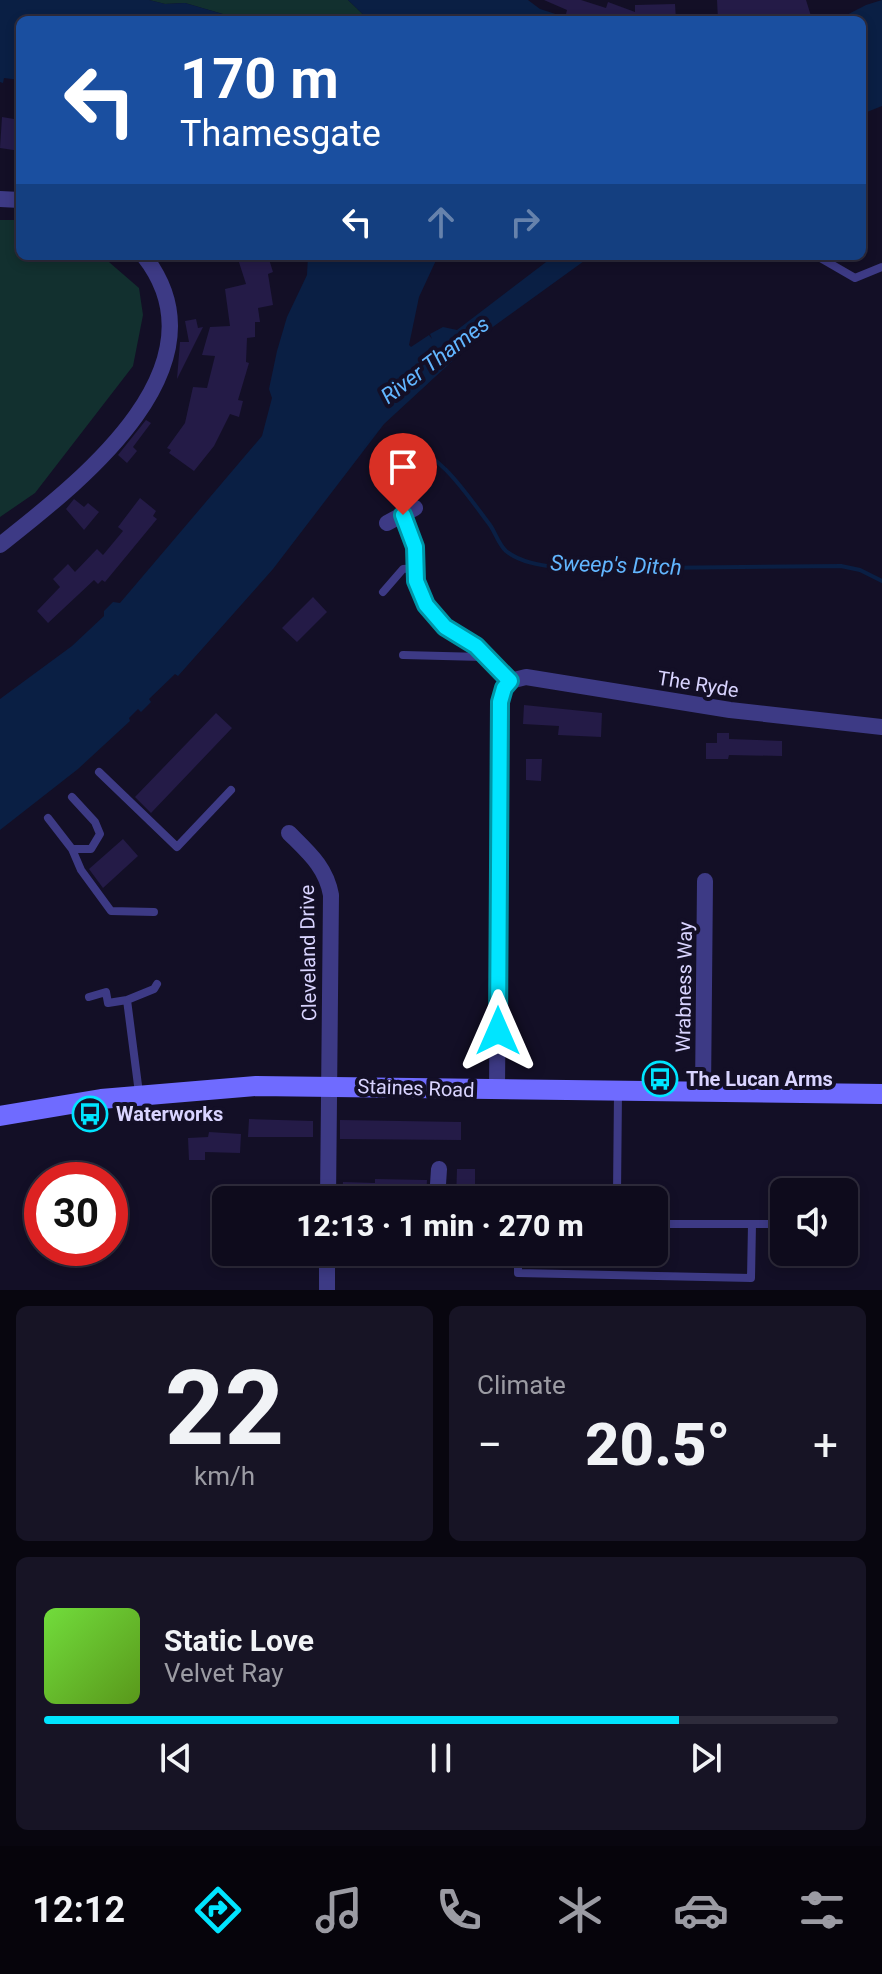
<!DOCTYPE html>
<meta charset="utf-8">
<style>
:root{--surface:#0e0b1c;--page:#171425;--text:#f1f3f6;--muted:#9b9ba3;--line:#2e2b3b;--accent:#00e5ff}
body{margin:0;font-family:Roboto,sans-serif;background:var(--page);color:var(--text);height:100vh;display:flex;flex-direction:column;font-size:30px;white-space:nowrap}
*{box-sizing:border-box;margin:0}
p{font-size:26px;color:var(--muted)}
.icon{flex:none;width:44px;height:44px;fill:none;stroke:currentColor;stroke-width:2;stroke-linecap:round;stroke-linejoin:round}
.map{position:relative;height:1290px;overflow:hidden}
.details{display:flex;flex-direction:column;gap:16px;padding:16px;background:#08060f;flex:1}
.details>*{flex:none}
.banner{position:absolute;left:16px;top:16px;width:850px;height:244px;border-radius:12px;box-shadow:0 4px 12px #0003,0 0 0 2px var(--line);background:#1a4fa0;color:#fff;overflow:hidden}
.tools{position:absolute;left:770px;top:1178px;display:grid;gap:16px}
.tools a{display:grid;place-items:center;width:88px;height:88px;border-radius:12px;background:var(--surface);box-shadow:0 4px 12px #0003,0 0 0 2px var(--line);font-size:40px}
.speed{position:absolute;left:24px;top:1162px;display:flex;gap:16px;font-size:40px;font-weight:700;text-align:center}
.speed>*{display:grid;place-content:center;width:104px;height:104px;border-radius:50%;background:var(--surface);box-shadow:0 4px 12px #0003,0 0 0 2px var(--line);line-height:1}
.speed .limit{border:12px solid #d22;background:#fff;color:#111}
.pin{position:absolute;display:grid;place-items:center;width:68px;height:68px;color:#fff;margin:-82px -34px;border-radius:50% 50% 50% 0;rotate:-45deg;box-shadow:0 0 8px #0007}
.pin .icon{rotate:45deg}
.me{position:absolute;width:88px;margin:-44px;rotate:0deg;stroke-linejoin:round;filter:drop-shadow(0 0 6px #0008)}
.turn{display:flex;align-items:center;gap:28px;height:168px;padding:0 32px;font-size:36px}
.turn .icon{width:104px;height:104px;stroke-width:2.5}
.turn b{display:block;font-size:56px;line-height:68px}
.lanes{display:flex;align-items:center;height:76px;padding:0 32px;background:#0003;justify-content:center;gap:40px;direction:ltr}
.lanes .off{opacity:.35}
.big{font-size:60px;font-weight:800;line-height:1.1}
.details .card{flex:1;display:flex;flex-direction:column;justify-content:center;gap:12px;min-width:0;padding:0 28px;border-radius:12px;background:var(--page)}
.details .dial{align-items:center;gap:0}
.dial b{font-size:104px;line-height:1}
.song{display:flex;align-items:center;gap:24px}
.cover{width:96px;height:96px;border-radius:12px;background:linear-gradient(135deg,hsl(100 70% 55%),hsl(90 70% 35%))}
.played{height:8px;border-radius:4px;background:linear-gradient(90deg,var(--accent) 80%,var(--line) 80%)}
.keys{display:flex;justify-content:space-around;direction:ltr}
.heat{display:flex;justify-content:space-between;align-items:center;font-size:44px;direction:ltr}
.details .tiles{flex:1;display:grid;gap:16px;grid-template-columns:1fr 1fr}
.card:last-child{grid-column:span 2}
.trip{position:absolute;left:212px;top:1186px;width:456px;height:80px;border-radius:12px;background:var(--surface);box-shadow:0 4px 12px #0003,0 0 0 2px var(--line);font-weight:800;line-height:80px;text-align:center}
.tabs{display:flex;height:128px;justify-content:space-around;align-items:center;background:#06040b;color:var(--muted)}
.tabs .icon{width:56px;height:56px}
.tabs .active{color:var(--accent)}
.tabs b{font-size:36px;color:var(--text)}
.map>svg:first-child{display:block}
.green{fill:#12302f}
.water{fill:#0a1f44}
.lines{fill:none;stroke-linecap:round;stroke-linejoin:round}
.stream{stroke:#0a1f44;stroke-width:4}
.building{fill:#241b47}
.service{stroke:#3d3a85;stroke-width:8}
.minor{stroke:#3d3a85;stroke-width:16}
.secondary{stroke:#6f6bff;stroke-width:20}
.route-casing{stroke:#0095a6;stroke-width:20}
.route{stroke:#00e5ff;stroke-width:14}
.labels{text-anchor:middle;dominant-baseline:central;stroke-width:8;stroke-linejoin:round;paint-order:stroke}
.street-label{font-size:20px;fill:#d9d4ff;stroke:#130f26}
.poi-label{font-size:20px;font-weight:bold;fill:#d9d4ff;stroke:#130f26;text-anchor:start}
.water-label{font-size:22px;font-style:italic;fill:#62b6ff;stroke:#130f26}
</style>
<div class="map">
<svg width="882" height="1290" viewBox="0 0 882 1290">
<rect width="100%" height="100%" fill="#130f26"/>
<path class="green" d="M 149,0 L 348,0 L 369,20 L 231,20 L 226,15 L 185,3 L 165,4 Z
M 0,220 L 20,220 L 20,256 L 102,256 L 139,288 L 143,315 L 133,366 L 35,493 L 0,517 Z"/>
<path class="water" d="M 0,0 L 149,0 L 165,4 L 185,3 L 226,15 L 231,20 L 20,20 L 20,80 L 4,78 L 3,83 L 0,82 Z
M 348,0 L 528,0 L 540,9 L 574,20 L 369,20 Z
M 882,0 L 882,106 L 862,114 L 862,20 L 837,20 L 866,5 Z
M 308,256 L 438,256 L 419,297 L 409,345 L 411,347 L 429,335 L 432,339 L 430,334 L 443,327 L 457,330 L 554,256 L 591,256 L 490,329 C 477,330 465,342 461,353 L 384,424 L 273,569 L 178,676 L 175,674 L 149,699 L 151,702 L 141,712 L 138,709 L 129,718 L 130,721 L 78,769 L 0,830 L 0,699 L 72,646 L 104,616 L 104,611 L 113,602 L 120,603 L 262,436 L 272,398 L 269,389 L 277,351 L 287,317 L 307,275 Z"/>
<g class="lines">
<path class="stream" d="M 401,439 C 444,458 462,488 490,525 C 495,532 499,545 506,551 C 522,564 547,566 566,569 L 841,566 L 860,570 L 882,581"/>
</g>
<path class="building" d="M 544,0 L 581,0 L 606,8 L 608,2 L 635,12 L 635,5 L 675,4 L 676,20 L 585,20 L 566,14 L 567,10 Z
M 717,0 L 806,0 L 811,16 L 797,20 L 718,20 Z
M 2,117 L 20,120 L 20,151 L 0,148 Z
M 237,256 L 268,256 L 273,272 L 268,274 L 273,305 L 258,308 L 260,322 L 255,322 L 255,337 L 247,338 L 246,362 L 249,363 L 238,400 L 243,401 L 239,417 L 230,414 L 214,446 L 194,471 L 169,453 L 171,450 L 167,448 L 185,423 L 193,387 L 207,388 L 215,356 L 202,355 L 210,327 L 230,326 L 225,289 L 246,284 Z
M 196,319 L 198,328 L 203,327 L 177,379 L 180,342 L 189,342 L 185,321 Z
M 146,420 L 151,423 L 133,447 L 137,451 L 127,463 L 118,455 Z
M 140,498 L 156,511 L 153,516 L 157,519 L 105,582 L 102,580 L 98,584 L 94,580 L 48,623 L 37,611 L 60,587 L 53,579 L 68,564 L 75,572 L 97,549 L 103,555 L 123,531 L 118,527 Z
M 74,499 L 84,507 L 88,503 L 99,512 L 84,530 L 66,509 Z
M 313,597 L 327,612 L 297,642 L 282,628 Z
M 524,705 L 602,713 L 601,737 L 558,735 L 559,726 L 523,724 Z
M 216,713 L 232,728 L 151,813 L 135,797 Z
M 717,733 L 729,733 L 729,739 L 782,741 L 782,756 L 729,755 L 728,759 L 706,759 L 706,743 L 717,743 Z
M 526,759 L 542,759 L 541,781 L 526,780 Z
M 123,839 L 138,856 L 103,888 L 89,869 Z
M 249,1119 L 313,1121 L 313,1137 L 248,1137 Z
M 340,1120 L 461,1122 L 461,1140 L 340,1139 Z
M 209,1132 L 241,1134 L 240,1153 L 205,1152 L 205,1160 L 189,1160 L 188,1138 L 208,1137 Z
M 457,1169 L 475,1169 L 475,1200 L 456,1200 Z
M 375,1179 L 427,1180 L 426,1199 L 342,1200 L 343,1182 L 375,1183 Z"/>
<g class="lines">
<path class="service" d="M 817,256 L 855,278 L 882,267
M 383,592 L 403,569 L 416,568
M 403,655 L 483,657
M 99,772 L 177,847 L 231,790
M 48,818 L 72,849 L 91,849 L 100,834 L 95,822 L 72,797
M 72,849 L 81,870 L 111,911 L 154,912
M 89,997 L 106,992 L 108,1003 L 127,1000
M 139,1093 L 127,1000 L 154,989 L 157,984
M 617,1193 L 618,1093
M 752,1224 L 784,1224
M 518,1252 L 518,1273 L 751,1278 L 752,1224 L 654,1224"/>
<path class="minor" d="M 0,199 L 20,200
M 403,515 L 415,547 L 416,581 L 426,605 L 445,627 L 476,646 L 510,681
M 387,523 L 415,508
M 0,545 C 77,484 231,367 144,256
M 510,681 L 526,677 L 730,710 L 882,727
M 289,833 C 309,853 326,867 331,895 L 328,1200
M 497,1091 L 500,702 L 504,688 L 510,681
M 703,1093 L 705,881
M 437,1200 L 439,1169
M 327,1252 L 327,1290"/>
<path class="secondary" d="M 0,1116 L 101,1099 L 256,1086 L 882,1094"/>
</g>
<g class="lines">
<g class="route-casing">
<path id="route" d="M 403,515 L 415,547 L 416,581 L 426,605 L 445,627 L 476,646 L 510,681 L 504,688 L 500,702 L 498,1031"/>
</g>
<use href="#route" class="route"/>
</g>
<defs>
<g id="bus-ring" transform="scale(1.8)"><circle r="9.5" fill="#130f26" stroke="#00e5ff" stroke-width="1.5"/><path d="M-5-6H5V4H4V6H2V4H-2V6H-4V4H-5ZM-3.5-4V0h7V-4ZM-3.5 1.2v1.5H-2V1.2ZM2 1.2v1.5H3.5V1.2Z" fill="#00e5ff"/></g>
</defs>
<g fill-rule="evenodd">
<use href="#bus-ring" x="660" y="1079"/>
<use href="#bus-ring" x="90" y="1114"/>
</g>
<g class="labels">
<g class="street-label">
<text transform="translate(698 684) rotate(9)">The Ryde</text>
<text transform="translate(308 953) rotate(-91)">Cleveland Drive</text>
<text transform="translate(684 987) rotate(-89)">Wrabness Way</text>
<text transform="translate(416 1088) rotate(2)">Staines Road</text>
</g>
<g class="poi-label">
<text x="686" y="1079">The Lucan Arms</text>
<text x="116" y="1114">Waterworks</text>
</g>
<g class="water-label">
<text transform="translate(435 360) rotate(-37)">River Thames</text>
<text transform="translate(616 565) rotate(2)">Sweep's Ditch</text>
</g>
</g>
</svg>
<div class="tools">
<a><svg class="icon" aria-label="sound" viewBox="0 0 24 24"><path d="M4 9h4l5-4v14l-5-4H4zM17 9q2 3 0 6"/></svg></a>
</div>
<div class="speed"><div class="limit">30</div></div>
<div class="pin" style="left:403px;top:515px;background:#d93025"><svg class="icon" aria-label="arrive" viewBox="0 0 24 24"><path d="M6 21V4h12l-3 4 3 4H6"/></svg></div>
<svg class="me" style="left:498px;top:1031px" viewBox="-20 -20 40 40"><path d="M0-17L14 15 0 8-14 15z" fill="#00e5ff" stroke="#fff" stroke-width="4"/></svg>
<div class="trip">12:13 · 1 min · 270 m</div>
<div class="banner">
<div class="turn"><svg class="icon" aria-label="left" viewBox="0 0 24 24"><path d="M17 20v-9H6M10 6l-5 5 5 5"/></svg><div><b>170 m</b>Thamesgate</div></div>
<div class="lanes"><svg class="icon" aria-label="left" viewBox="0 0 24 24"><path d="M17 20v-9H6M10 6l-5 5 5 5"/></svg><svg class="icon off" aria-label="ahead" viewBox="0 0 24 24"><path d="M12 20V5M6 11l6-6 6 6"/></svg><svg class="icon off" aria-label="right" viewBox="0 0 24 24"><path d="M7 20v-9h11M14 6l5 5-5 5"/></svg></div>
</div>
</div>
<section class="details">
<div class="tiles">
<div class="card dial"><b>22</b><p>km/h</p></div>
<div class="card"><p>Climate</p>
<div class="heat"><a>−</a><b class="big">20.5°</b><a>+</a></div>
</div>
<div class="card">
<div class="song"><i class="cover"></i><div><b>Static Love</b><p>Velvet Ray</p></div></div>
<div class="played"></div>
<div class="keys"><svg class="icon" aria-label="previous" viewBox="0 0 24 24"><path d="M18 5L8 12l10 7zM5 5v14"/></svg><svg class="icon" aria-label="pause" viewBox="0 0 24 24"><path d="M8 5v14M16 5v14"/></svg><svg class="icon" aria-label="next" viewBox="0 0 24 24"><path d="M6 5l10 7-10 7zM19 5v14"/></svg></div>
</div>
</div>
</section>
<nav class="tabs">
<b>12:12</b>
<svg class="icon active" aria-label="directions" viewBox="0 0 24 24"><path d="M12 3l9 9-9 9-9-9zM9 14v-3h6M13 9l2 2-2 2"/></svg>
<svg class="icon" aria-label="music" viewBox="0 0 24 24"><path d="M9 18V5l10-2v13"/><circle cx="6" cy="18" r="3"/><circle cx="16" cy="16" r="3"/></svg>
<svg class="icon" aria-label="phone" viewBox="0 0 24 24"><path d="M5 4h4l2 5-3 2q2 4 5 5l2-3 5 2v4C11 20 4 13 5 4z"/></svg>
<svg class="icon" aria-label="climate" viewBox="0 0 24 24"><path d="M12 3v18M4 7l16 10M4 17L20 7"/></svg>
<svg class="icon" aria-label="car" viewBox="0 0 24 24"><path d="M5 17H2v-5l4-1 3-4h7l3 4 3 1v5h-3M9 17h6M6 11h13"/><circle cx="7" cy="17" r="2"/><circle cx="17" cy="17" r="2"/></svg>
<svg class="icon" aria-label="filters" viewBox="0 0 24 24"><path d="M4 7h16M4 17h16"/><circle cx="9" cy="7" r="2"/><circle cx="15" cy="17" r="2"/></svg>
</nav>
